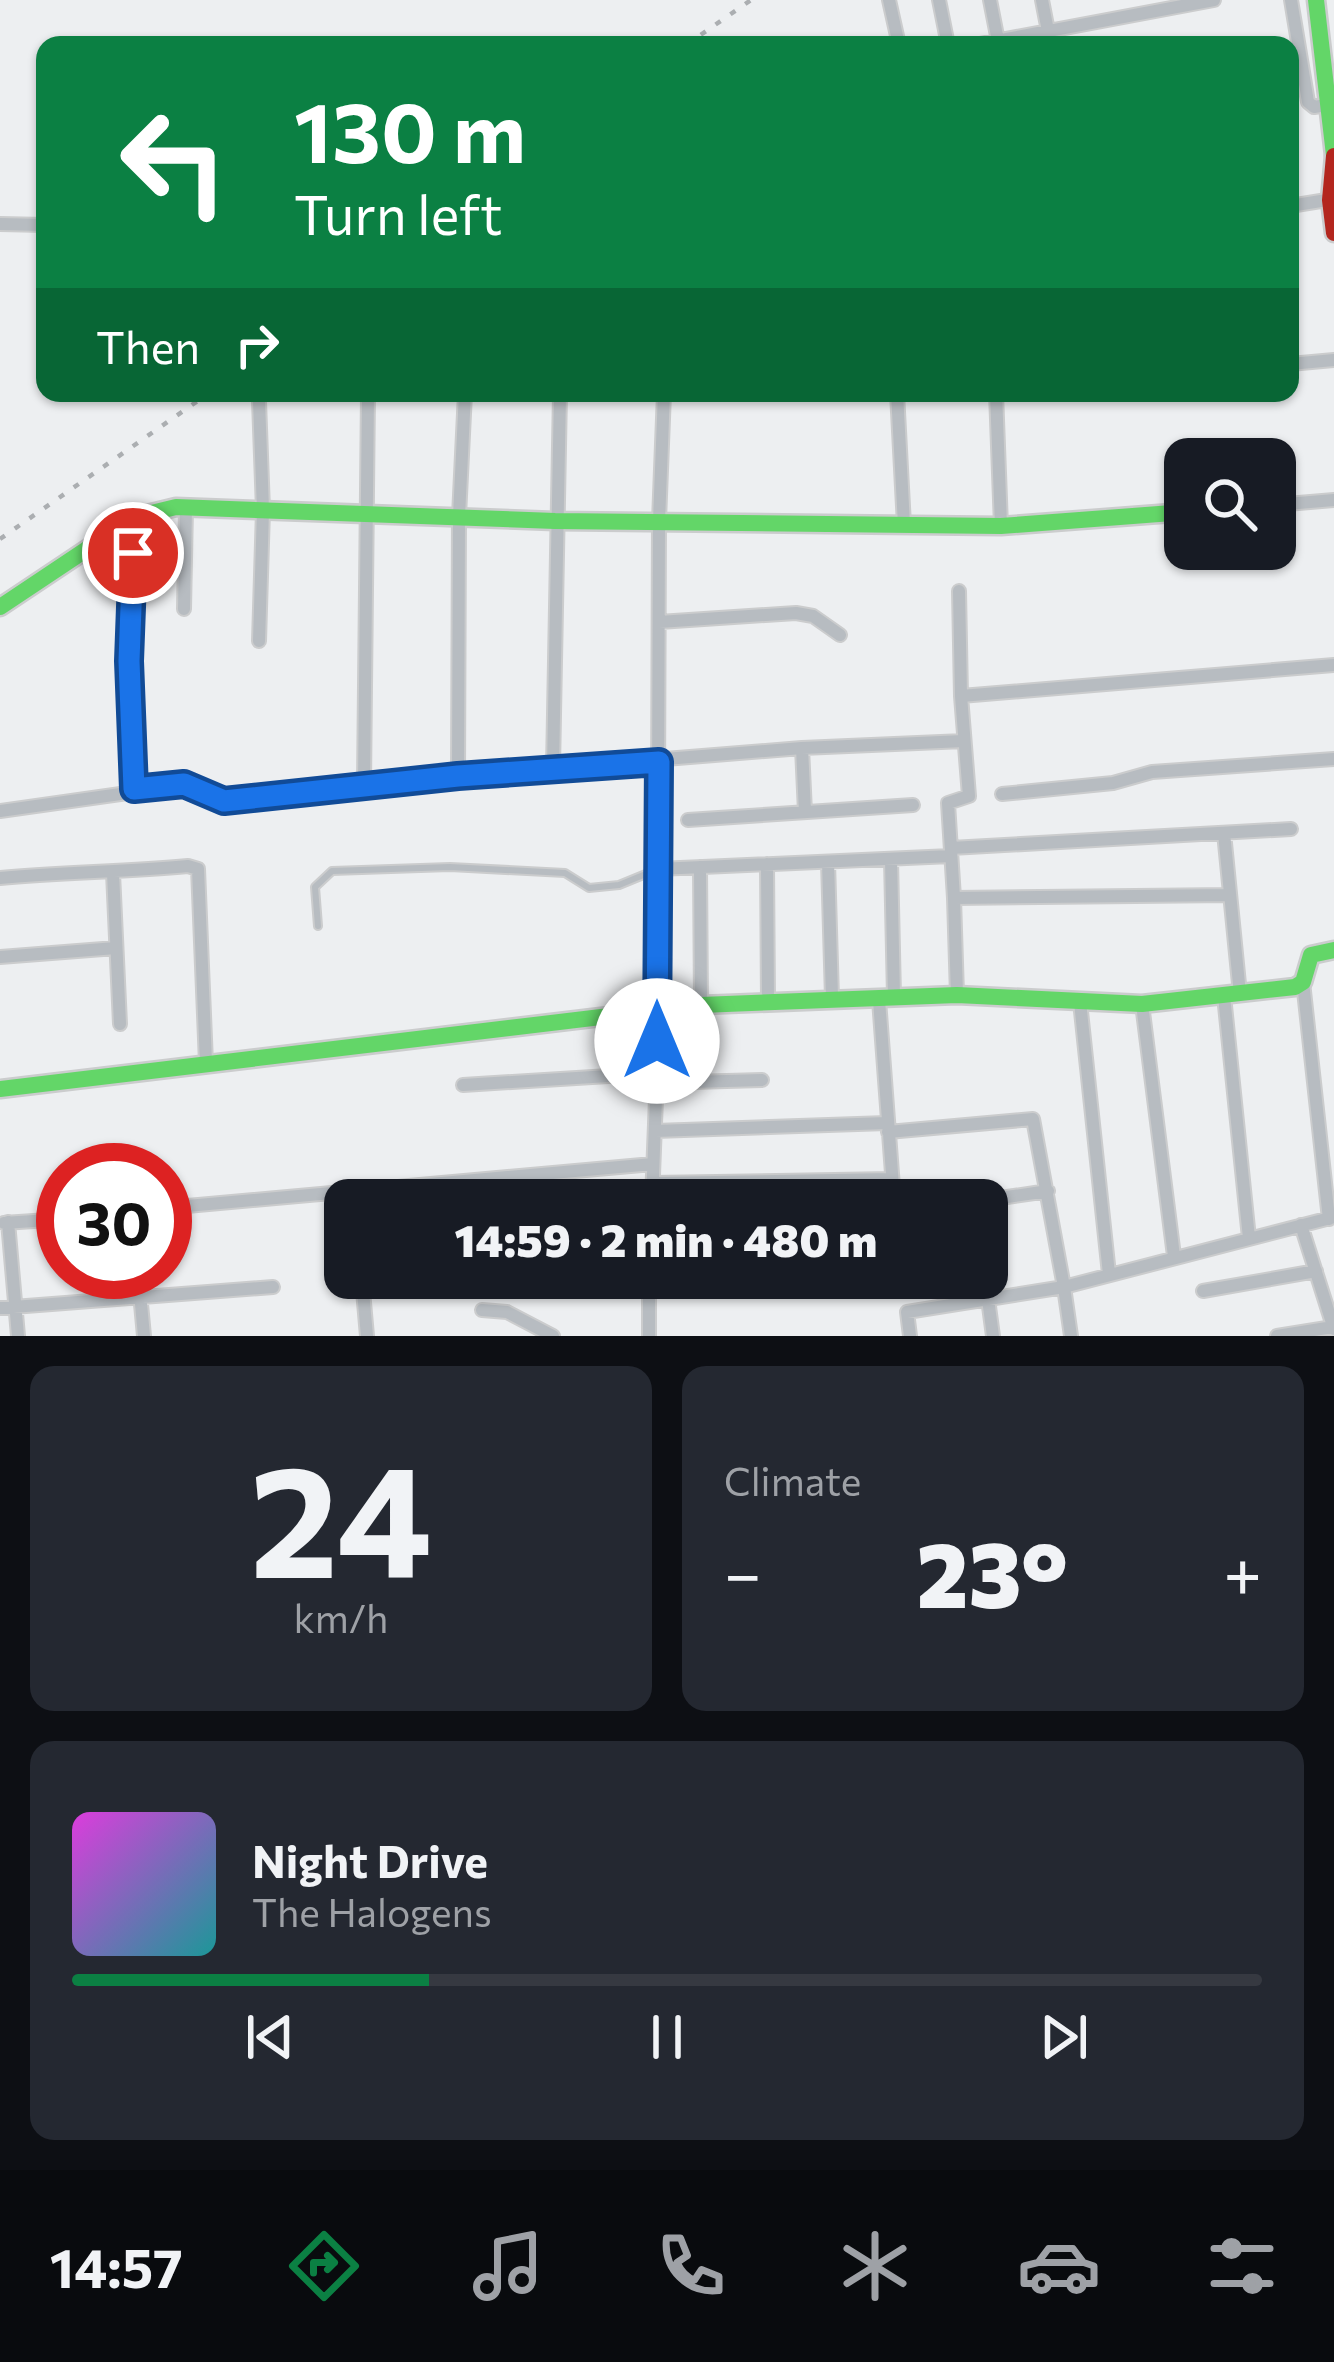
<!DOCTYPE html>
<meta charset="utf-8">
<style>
:root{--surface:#171b24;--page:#242831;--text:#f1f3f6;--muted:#9ea1a6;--line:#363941;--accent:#0b8043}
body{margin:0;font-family:Commissioner,sans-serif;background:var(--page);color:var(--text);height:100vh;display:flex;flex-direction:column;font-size:45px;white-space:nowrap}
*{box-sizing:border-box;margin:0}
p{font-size:39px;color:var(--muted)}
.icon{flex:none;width:66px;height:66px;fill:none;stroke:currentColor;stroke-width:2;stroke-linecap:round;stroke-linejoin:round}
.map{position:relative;height:1336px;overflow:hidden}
.details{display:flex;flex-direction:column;gap:30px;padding:30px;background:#0d0f14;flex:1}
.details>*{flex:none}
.guide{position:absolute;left:36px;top:36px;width:1263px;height:366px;border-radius:24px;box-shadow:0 3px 9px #0004;background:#0b8043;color:#fff;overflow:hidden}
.buttons{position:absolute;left:1164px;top:438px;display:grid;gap:24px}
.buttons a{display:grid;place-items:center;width:132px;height:132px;border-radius:24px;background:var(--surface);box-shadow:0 3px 9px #0004;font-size:60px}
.speed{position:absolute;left:36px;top:1143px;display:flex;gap:24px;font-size:60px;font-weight:700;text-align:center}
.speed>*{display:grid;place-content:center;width:156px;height:156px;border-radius:50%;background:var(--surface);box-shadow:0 3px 9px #0004;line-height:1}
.speed .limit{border:18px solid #d22;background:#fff;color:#111}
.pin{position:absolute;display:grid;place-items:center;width:102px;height:102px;color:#fff;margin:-51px;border:6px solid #fff;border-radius:50%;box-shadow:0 3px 12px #0007}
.me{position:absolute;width:132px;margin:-66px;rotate:0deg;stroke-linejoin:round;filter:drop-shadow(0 0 9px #0008)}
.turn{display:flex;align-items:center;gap:42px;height:252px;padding:0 60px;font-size:54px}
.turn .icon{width:156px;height:156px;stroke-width:2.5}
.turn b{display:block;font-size:84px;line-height:102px}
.then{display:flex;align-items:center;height:114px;padding:0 60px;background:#0003;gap:24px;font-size:45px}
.big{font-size:90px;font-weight:800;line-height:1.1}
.details .tile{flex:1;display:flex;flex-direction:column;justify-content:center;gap:18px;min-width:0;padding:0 42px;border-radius:24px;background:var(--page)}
.details .dial{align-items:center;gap:0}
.dial b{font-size:156px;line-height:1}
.song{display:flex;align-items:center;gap:36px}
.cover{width:144px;height:144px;border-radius:18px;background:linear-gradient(135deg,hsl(300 70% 55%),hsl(180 70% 35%))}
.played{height:12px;border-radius:6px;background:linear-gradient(90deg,var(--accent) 30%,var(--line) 30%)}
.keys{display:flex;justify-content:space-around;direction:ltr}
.heat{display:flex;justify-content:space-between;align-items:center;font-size:66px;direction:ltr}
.details .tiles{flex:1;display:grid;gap:30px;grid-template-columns:1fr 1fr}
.tile:last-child{grid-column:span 2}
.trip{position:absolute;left:324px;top:1179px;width:684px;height:120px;border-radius:24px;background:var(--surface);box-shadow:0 3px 9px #0004;font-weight:800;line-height:120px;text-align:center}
.dock{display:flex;height:192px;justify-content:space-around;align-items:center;background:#090b0e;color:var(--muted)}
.dock .icon{width:84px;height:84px}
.dock .current{color:var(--accent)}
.dock b{font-size:54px;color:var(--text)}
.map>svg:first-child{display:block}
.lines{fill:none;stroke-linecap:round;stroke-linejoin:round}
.lane-casing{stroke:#cbcccd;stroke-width:10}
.street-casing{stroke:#cbcccd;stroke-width:16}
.fast-casing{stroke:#cbcccd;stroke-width:21}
.jam-casing{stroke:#cbcccd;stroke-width:21}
.lane{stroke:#b7bcc1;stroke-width:6}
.street{stroke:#b7bcc1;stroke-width:12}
.fast{stroke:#63d668;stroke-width:16}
.jam{stroke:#b3261e;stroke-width:16}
.rail{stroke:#abaeb1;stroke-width:4.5;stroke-dasharray:6 12;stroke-linecap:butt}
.route-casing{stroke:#114b97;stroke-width:30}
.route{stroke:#1a73e8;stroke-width:21}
</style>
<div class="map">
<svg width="1334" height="1336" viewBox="0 0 1334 1336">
<rect width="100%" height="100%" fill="#edeff1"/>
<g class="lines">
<g class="lane-casing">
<path id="lane" d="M 318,926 L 315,887 L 332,871 L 450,867 L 565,873 L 589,888 L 619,885 L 658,869"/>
</g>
<g class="street-casing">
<path id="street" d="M 889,0 L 899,45
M 939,0 L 948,45
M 990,0 L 998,41
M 1042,0 L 1048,31
M 1291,0 L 1308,102 L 1314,107 L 1333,104
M 974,45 L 1214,0
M 1290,206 L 1333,199
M 0,224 L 45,225
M 1290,364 L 1334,360
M 897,393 L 904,525
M 996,393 L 1001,526
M 1275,505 L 1334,500
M 959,591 L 961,696
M 184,609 L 186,508
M 659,622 L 796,613 L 813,616 L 840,635
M 259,641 L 263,510 L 259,401
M 802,748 L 805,812
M 553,768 L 802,748 L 964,741
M 458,776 L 459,516 L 465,393
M 364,785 L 368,393
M 134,789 L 129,661 L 135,517
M 1002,794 L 1113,783 L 1152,772 L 1334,759
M 0,811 L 184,785 L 223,801 L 553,768 L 560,393
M 688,820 L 913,805
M 1224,833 L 1240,994
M 951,848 L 1291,829
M 891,859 L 894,997
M 828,862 L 832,998
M 767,864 L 768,1002
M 700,867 L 701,1005
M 658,869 L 951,856
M 113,873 L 120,1024
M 0,878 C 63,872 125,872 188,866 L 198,869 L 206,1063
M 1230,895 L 954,898 L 948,803 L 969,796 L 961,696 L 1334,665
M 954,898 L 957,995
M 0,957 L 116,948
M 1303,982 L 1329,1219
M 1224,996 L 1249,1238
M 879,1000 L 894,1200
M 1080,1002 L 1109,1274
M 1142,1004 L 1174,1256
M 656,1083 L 762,1080
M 463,1085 L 657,1073
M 655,1131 L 887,1123
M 888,1132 L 1033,1119 L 1064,1287 L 907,1312 L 910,1336
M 653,1183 L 892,1179
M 652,1200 L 657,1073 L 659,521 L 664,393
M 987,1200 L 1048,1191
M 165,1208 L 653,1164
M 8,1222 L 18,1336
M 4,1223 L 63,1219
M 1301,1225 L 1334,1329
M 138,1272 L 144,1336
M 649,1278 L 649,1336
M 649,1290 L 904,1288
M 363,1291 L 367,1336
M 1203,1291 L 1316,1271
M 988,1299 L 993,1336
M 0,1308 L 273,1287
M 482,1310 L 507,1312 L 553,1336
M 1071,1336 L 1064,1287 L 1334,1217
M 1277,1336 L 1333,1327"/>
</g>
<g class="fast-casing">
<path id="fast" d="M 1316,0 L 1334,155
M 0,607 L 135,517 L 176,507 L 555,521 L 1001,526 L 1185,512
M 0,1089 L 701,1005 L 957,995 L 1142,1004 L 1295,987 L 1303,982 L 1311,955 L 1334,950"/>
</g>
<g class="jam-casing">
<path id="jam" d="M 1334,156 L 1330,200 L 1334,233"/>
</g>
<use href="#lane" class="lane"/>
<use href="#street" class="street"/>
<use href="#fast" class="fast"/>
<use href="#jam" class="jam"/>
<path class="rail" d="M 686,45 L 751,0
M 0,539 L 209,393"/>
</g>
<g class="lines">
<g class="route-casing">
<path id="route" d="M 133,553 L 129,661 L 134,789 L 184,784 L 224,801 L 458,776 L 659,762 L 657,1041"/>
</g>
<use href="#route" class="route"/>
</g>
</svg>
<div class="buttons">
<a><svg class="icon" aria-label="search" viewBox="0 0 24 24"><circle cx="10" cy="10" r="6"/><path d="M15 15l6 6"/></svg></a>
</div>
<div class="speed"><div class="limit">30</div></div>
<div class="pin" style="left:133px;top:553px;background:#d93025"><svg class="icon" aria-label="arrive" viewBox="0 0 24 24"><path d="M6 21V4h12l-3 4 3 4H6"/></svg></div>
<svg class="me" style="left:657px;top:1041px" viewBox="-20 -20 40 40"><circle r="19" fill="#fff"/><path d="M0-13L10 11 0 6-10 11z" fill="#1a73e8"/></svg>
<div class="trip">14:59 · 2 min · 480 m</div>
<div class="guide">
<div class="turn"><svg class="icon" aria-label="left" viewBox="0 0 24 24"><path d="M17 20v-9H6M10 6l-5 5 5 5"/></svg><div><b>130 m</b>Turn left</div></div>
<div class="then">Then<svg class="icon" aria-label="right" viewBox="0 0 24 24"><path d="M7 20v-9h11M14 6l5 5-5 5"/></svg></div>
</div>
</div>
<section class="details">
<div class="tiles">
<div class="tile dial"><b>24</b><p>km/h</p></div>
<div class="tile"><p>Climate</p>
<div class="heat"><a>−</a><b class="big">23°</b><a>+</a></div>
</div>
<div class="tile">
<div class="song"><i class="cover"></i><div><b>Night Drive</b><p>The Halogens</p></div></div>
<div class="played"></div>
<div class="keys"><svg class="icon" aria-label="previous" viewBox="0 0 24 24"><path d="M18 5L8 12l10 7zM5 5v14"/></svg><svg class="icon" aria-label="pause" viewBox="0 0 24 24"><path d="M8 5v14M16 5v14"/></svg><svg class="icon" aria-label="next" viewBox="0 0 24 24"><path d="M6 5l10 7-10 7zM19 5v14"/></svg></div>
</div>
</div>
</section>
<nav class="dock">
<b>14:57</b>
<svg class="icon current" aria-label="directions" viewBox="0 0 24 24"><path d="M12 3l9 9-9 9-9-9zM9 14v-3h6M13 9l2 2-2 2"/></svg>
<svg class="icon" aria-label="music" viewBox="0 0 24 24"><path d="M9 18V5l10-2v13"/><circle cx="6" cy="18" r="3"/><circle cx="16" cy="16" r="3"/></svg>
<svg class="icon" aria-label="phone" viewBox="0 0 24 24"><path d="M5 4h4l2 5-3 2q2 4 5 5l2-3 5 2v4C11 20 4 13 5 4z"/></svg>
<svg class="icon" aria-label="climate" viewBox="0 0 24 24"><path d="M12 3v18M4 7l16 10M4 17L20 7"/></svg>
<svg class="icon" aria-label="car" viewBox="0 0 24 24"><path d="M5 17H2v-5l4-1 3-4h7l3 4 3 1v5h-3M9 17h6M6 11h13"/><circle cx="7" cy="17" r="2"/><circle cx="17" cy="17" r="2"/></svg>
<svg class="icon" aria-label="filters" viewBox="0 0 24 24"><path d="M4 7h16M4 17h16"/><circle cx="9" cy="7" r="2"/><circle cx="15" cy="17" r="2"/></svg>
</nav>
